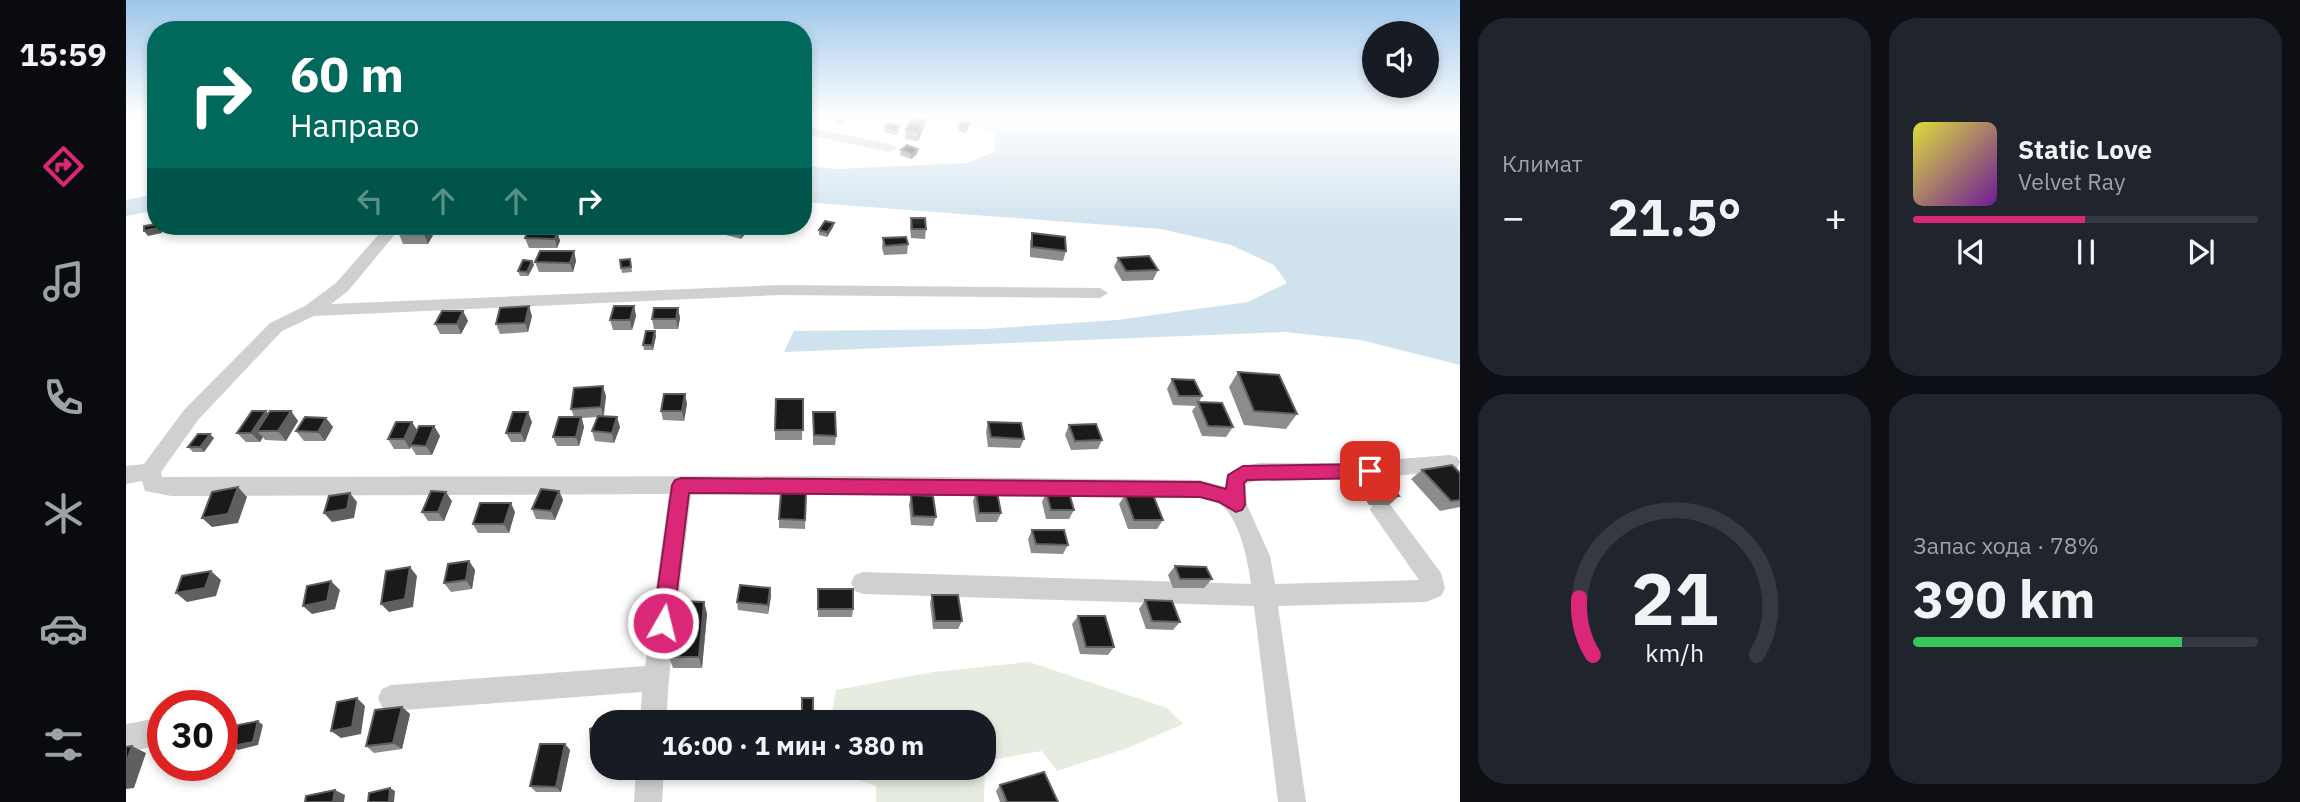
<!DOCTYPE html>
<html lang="ru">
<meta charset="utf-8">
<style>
:root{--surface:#171b24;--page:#20242c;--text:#f1f3f6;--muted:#9ea1a6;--line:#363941;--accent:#db2777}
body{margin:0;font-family:"IBM Plex Sans",sans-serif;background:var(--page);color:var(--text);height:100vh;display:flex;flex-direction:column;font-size:26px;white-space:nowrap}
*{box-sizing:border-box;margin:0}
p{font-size:23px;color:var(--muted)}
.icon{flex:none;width:38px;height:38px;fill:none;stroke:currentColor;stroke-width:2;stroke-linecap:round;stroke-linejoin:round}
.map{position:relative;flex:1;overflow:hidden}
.drawer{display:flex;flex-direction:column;gap:18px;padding:18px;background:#0d0f14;width:840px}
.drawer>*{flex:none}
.banner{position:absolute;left:21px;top:21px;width:665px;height:214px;border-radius:28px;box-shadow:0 4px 10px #0003;background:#00695c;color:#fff;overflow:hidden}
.controls{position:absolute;left:1236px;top:21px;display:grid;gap:14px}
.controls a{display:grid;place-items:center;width:77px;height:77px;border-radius:50%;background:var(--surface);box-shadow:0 4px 10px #0003;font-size:35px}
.speed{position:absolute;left:21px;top:690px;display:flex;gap:14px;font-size:35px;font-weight:700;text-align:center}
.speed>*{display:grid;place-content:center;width:91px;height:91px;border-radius:50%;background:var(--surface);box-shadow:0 4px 10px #0003;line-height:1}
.speed .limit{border:10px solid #d22;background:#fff;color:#111}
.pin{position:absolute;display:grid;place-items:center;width:60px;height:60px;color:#fff;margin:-30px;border-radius:14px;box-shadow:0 4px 10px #0006}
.me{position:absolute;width:77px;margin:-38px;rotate:8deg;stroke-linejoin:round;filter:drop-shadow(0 0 5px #0008)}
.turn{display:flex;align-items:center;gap:24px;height:147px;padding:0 28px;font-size:32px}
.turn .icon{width:91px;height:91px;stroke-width:2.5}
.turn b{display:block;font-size:49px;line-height:60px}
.lanes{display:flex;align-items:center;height:66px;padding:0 28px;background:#0003;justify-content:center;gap:35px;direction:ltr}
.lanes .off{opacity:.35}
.big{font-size:52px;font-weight:700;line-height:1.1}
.drawer .widget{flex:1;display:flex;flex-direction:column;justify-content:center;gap:10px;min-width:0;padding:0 24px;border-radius:28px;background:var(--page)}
.drawer .dial{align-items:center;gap:0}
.dial svg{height:182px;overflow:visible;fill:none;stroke:var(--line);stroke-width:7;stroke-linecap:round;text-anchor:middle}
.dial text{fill:var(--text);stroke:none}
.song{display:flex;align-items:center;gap:21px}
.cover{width:84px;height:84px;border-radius:10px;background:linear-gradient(135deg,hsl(60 70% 55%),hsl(280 70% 35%))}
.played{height:7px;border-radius:4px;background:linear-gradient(90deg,var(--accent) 50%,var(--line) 50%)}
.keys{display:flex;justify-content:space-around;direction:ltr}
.heat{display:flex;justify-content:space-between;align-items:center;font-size:38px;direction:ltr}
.charge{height:10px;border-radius:5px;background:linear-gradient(90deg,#34c759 78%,var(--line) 0)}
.drawer .tiles{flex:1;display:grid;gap:18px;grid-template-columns:repeat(2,1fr)}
.trip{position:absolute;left:464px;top:710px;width:406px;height:70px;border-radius:28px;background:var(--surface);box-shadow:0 4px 10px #0003;font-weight:700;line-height:70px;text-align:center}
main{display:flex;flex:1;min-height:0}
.tab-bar{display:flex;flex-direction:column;width:126px;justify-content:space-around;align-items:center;background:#090b0e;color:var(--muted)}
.tab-bar .icon{width:49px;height:49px}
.tab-bar .current{color:var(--accent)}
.tab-bar b{font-size:32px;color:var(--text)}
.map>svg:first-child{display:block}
.green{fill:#e6ecdf}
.water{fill:#cfe2ee}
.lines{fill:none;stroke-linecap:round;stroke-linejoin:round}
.minor{fill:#d0d0d0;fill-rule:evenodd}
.wall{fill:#8c8c8c}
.shaded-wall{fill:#5f5f5f}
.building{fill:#1a1a1a;stroke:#5f5f5f;stroke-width:2}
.route{fill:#db2777;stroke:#8e194d;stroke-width:2}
</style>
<main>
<nav class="tab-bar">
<b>15:59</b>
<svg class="icon current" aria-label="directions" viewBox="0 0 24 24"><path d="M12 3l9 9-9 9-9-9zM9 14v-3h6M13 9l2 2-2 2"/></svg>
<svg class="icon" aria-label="music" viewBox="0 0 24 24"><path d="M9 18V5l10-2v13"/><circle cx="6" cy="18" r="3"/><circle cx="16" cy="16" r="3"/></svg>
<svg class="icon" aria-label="phone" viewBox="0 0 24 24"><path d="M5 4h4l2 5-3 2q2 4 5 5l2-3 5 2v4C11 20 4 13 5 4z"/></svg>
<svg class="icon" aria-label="climate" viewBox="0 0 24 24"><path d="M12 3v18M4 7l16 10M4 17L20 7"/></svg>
<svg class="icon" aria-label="car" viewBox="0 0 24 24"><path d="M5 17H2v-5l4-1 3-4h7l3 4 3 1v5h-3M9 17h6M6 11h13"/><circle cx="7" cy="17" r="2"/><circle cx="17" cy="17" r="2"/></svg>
<svg class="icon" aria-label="filters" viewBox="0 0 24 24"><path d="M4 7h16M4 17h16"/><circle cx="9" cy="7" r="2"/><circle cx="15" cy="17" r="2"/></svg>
</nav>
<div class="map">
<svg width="1334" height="802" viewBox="0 0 1334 802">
<rect width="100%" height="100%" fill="#fff"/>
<path class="green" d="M 903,662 L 1041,708 L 1057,724 L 1002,748 L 931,771 L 916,751 L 859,761 L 858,802 L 750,802 L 750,786 L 695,768 L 858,768 L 858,723 L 704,723 L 710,690 L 807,672 Z"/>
<path class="water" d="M 828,117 L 1334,117 L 1334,365 L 1235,340 L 1158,332 L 658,352 L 668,331 L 858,329 L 991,320 L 1122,302 L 1161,283 L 1148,265 L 1105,245 L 1035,229 L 677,202 L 677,166 L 710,169 L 841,163 L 868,152 L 870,134 Z
M 30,194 L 30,210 L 0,216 L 0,200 Z"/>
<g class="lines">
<path class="minor" d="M 677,126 L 764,144 L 771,148 L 764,152 L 677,134 Z
M 260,226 L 276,226 L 222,291 L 205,304 L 654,285 L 974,288 L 982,293 L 974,298 L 654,295 L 188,316 L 156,331 L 72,420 L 35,472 L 36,477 L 725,476 L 1074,480 L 1099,487 L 1102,474 L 1113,467 L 1133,463 L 1222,463 L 1324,455 L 1331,457 L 1334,462 L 1331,469 L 1324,471 L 1222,480 L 1133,480 L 1120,484 L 1121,505 L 1144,556 L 1149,584 L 1293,580 L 1244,510 L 1247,503 L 1255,501 L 1263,503 L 1315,573 L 1319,588 L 1315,596 L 1300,602 L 1152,606 L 1180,802 L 1152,802 L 1128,606 L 737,594 L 729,591 L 725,583 L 729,575 L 737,572 L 1125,584 C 1122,562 1114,519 1095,505 C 1089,501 1081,500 1074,498 L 565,494 L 543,678 L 540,723 L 514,723 L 516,692 L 265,711 L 256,707 L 252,698 L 256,689 L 265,685 L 519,666 L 543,494 L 45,496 L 19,491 L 16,481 L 0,484 L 0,466 L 18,464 L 58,410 L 144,323 L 179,306 L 210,283 Z
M 37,717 L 37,745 L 0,752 L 0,724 Z
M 510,768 L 538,768 L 536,802 L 508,802 Z"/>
</g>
<path class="wall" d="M 710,117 L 720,117 L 720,119 L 716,124 L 709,123 Z
M 801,121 L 792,141 L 779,139 L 780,130 Z
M 844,123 L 840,133 L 831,131 L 832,126 Z
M 759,127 L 774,130 L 770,135 L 758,132 Z
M 792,149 L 791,154 L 785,159 L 774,155 L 775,150 Z
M 785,218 L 800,229 L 799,239 L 785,238 L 784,227 Z
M 708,223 L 707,227 L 701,237 L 693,235 L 693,230 Z
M 278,226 L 311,226 L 311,228 L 302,244 L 277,244 L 273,234 Z
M 561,226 L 581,226 L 575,232 L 562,229 Z
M 599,226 L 622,226 L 622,230 L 615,239 L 600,235 Z
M 418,227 L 416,231 L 431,231 L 434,241 L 431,248 L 403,248 L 399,238 L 401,234 L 400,231 Z
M 906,233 L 940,251 L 937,261 L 904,257 L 904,242 Z
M 757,238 L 782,244 L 781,254 L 758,255 L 756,248 Z
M 448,251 L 450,261 L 447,272 L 413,272 L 409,262 Z
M 992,258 L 1032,270 L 1027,280 L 996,281 L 988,267 Z
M 406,261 L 408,265 L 402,276 L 394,276 L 392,271 Z
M 505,264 L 506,272 L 496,273 L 495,268 Z
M 508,306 L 510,316 L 506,330 L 487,330 L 484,320 Z
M 552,308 L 554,318 L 552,329 L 528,329 L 526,319 Z
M 337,311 L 342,321 L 335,334 L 314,334 L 309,324 Z
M 406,316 L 402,332 L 374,334 L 370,324 Z
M 530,336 L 527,350 L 518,350 L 517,345 Z
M 1112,372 L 1171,414 L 1160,429 L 1118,425 L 1103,387 Z
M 1046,379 L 1076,396 L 1073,402 L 1107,427 L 1100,437 L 1076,436 L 1066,411 L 1070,406 L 1047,405 L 1041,389 Z
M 559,394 L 561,404 L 558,421 L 537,420 L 535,411 Z
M 480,396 L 478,416 L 494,427 L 488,443 L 469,441 L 466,431 L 471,417 L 456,418 L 458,427 L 453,446 L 431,446 L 427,437 L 448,417 L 445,409 Z
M 677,399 L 676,440 L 649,440 L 649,430 Z
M 165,411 L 172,421 L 160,441 L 139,440 L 137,437 L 134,442 L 120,442 L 111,433 L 143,414 Z
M 687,412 L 710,436 L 709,445 L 687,445 Z
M 200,418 L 207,427 L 199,441 L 178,441 L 170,431 Z
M 286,422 L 291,430 L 308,426 L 314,436 L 306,455 L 290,455 L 285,447 L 284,449 L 268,449 L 262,439 Z
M 406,422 L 399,442 L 385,442 L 380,433 Z
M 862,422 L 898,439 L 894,448 L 862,447 L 860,432 Z
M 943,425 L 976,440 L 972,449 L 945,450 L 939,435 Z
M 88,438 L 78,452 L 67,452 L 62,447 Z
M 1234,468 L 1273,496 L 1263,505 L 1243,505 L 1225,477 Z
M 1296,470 L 1334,473 L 1334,507 L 1314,511 L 1285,479 Z
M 433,491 L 437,500 L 429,520 L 410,519 L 406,509 Z
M 850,492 L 875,513 L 871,522 L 850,522 L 847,501 Z
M 920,492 L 948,510 L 943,519 L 920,519 L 916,502 Z
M 680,494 L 679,529 L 653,528 L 653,519 Z
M 785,495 L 810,517 L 807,526 L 785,525 L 783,505 Z
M 999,495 L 1037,520 L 1031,529 L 1002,529 L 993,504 Z
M 326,501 L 318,521 L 302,521 L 296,512 Z
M 389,512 L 383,533 L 352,533 L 347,524 Z
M 906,530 L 942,545 L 937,554 L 905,553 L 902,539 Z
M 343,561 L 349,570 L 346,589 L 325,592 L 318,583 Z
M 1049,566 L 1086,579 L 1078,588 L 1047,588 L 1042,575 Z
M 644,588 L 645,596 L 642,614 L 612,610 L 611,602 Z
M 692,589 L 727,609 L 726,617 L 692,617 Z
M 806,595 L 836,621 L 832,629 L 807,629 L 804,603 Z
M 1019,600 L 1054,622 L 1047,630 L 1020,629 L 1013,609 Z
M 578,602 L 581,614 L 576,668 L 547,668 L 543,657 Z
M 952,616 L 988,647 L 982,655 L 954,654 L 946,624 Z
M 276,707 L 284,714 L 276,749 L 248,753 L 240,746 Z
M 439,744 L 444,750 L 435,792 L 410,792 L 404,786 Z
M 874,785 L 932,802 L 874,802 L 870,791 Z"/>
<path class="shaded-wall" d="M 800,117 L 802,117 L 801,121 L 792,141 L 793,132 Z
M 792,149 L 791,154 L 785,159 L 786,154 Z
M 708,223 L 707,227 L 701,237 L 701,232 Z
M 32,226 L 35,226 L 36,228 L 36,233 L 22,236 L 18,231 Z
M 303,226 L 311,226 L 311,228 L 302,244 L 298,234 Z
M 575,226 L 581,226 L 575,232 Z
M 617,226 L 622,226 L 622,230 L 615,239 L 615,229 Z
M 431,231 L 434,241 L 431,248 L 429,239 Z
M 448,251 L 450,261 L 447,272 L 444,263 Z
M 406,261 L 408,265 L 402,276 L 401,272 Z
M 403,306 L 406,316 L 402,332 L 399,323 Z
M 508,306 L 510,316 L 506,330 L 504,320 Z
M 552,308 L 554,318 L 552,329 L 550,319 Z
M 337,311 L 342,321 L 335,334 L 331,324 Z
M 529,331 L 530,336 L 527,350 L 526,345 Z
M 477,386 L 480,396 L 477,417 L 475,407 Z
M 559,394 L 561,404 L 558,421 L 556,411 Z
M 140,411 L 148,420 L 131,431 L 137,437 L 134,442 L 125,433 Z
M 165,411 L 172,421 L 160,441 L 152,431 Z
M 402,412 L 406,422 L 399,442 L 395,433 Z
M 455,417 L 458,427 L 453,446 L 450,437 Z
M 491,417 L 494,427 L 488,443 L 486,433 Z
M 200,418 L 207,427 L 199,441 L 192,432 Z
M 286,422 L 292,432 L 284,445 L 285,447 L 284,449 L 278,439 Z
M 308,426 L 314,436 L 306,455 L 300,446 Z
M 84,434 L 88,438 L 78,452 L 74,447 Z
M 112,487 L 121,497 L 112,523 L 86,527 L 76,518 Z
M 433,491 L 437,500 L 429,520 L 425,511 Z
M 320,492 L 326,501 L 318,521 L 312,512 Z
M 224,493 L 231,502 L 228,518 L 206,522 L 198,513 Z
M 385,503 L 389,512 L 383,533 L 378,524 Z
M 343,561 L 349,570 L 346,589 L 340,580 Z
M 284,567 L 291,576 L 287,607 L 263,612 L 255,604 Z
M 85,571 L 95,580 L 90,596 L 61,602 L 50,593 Z
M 205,581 L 214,590 L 209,609 L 186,614 L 177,606 Z
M 644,588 L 645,596 L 642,614 L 642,605 Z
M 578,602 L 581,614 L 576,668 L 573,657 Z
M 231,698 L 239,706 L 235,734 L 215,738 L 205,731 Z
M 276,707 L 284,714 L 276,749 L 267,743 Z
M 132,721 L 137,725 L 132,745 L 112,750 L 106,746 Z
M 439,744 L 444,750 L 435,792 L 430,787 Z
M 6,746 L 20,753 L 8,788 L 0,789 L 0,763 Z
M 476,757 L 476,764 L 470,766 L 466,759 Z
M 264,788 L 269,791 L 268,802 L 263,802 Z
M 209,790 L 219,795 L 218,802 L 207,802 Z"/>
<path class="building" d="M 710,117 L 718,117 L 716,120 L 709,118 Z
M 786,117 L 800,117 L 793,132 L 780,130 Z
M 835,121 L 844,123 L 841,128 L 832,126 Z
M 763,123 L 774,126 L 770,130 L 759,127 Z
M 781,145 L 792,149 L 786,154 L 775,150 Z
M 785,218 L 799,218 L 800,229 L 786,229 Z
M 699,221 L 708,223 L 701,232 L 693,230 Z
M 30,224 L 30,226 L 32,226 L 32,228 L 18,231 L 18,226 Z
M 278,226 L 303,226 L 298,234 L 273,234 Z
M 403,226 L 415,226 L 413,231 L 400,231 Z
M 602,226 L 617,226 L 615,229 Z
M 402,231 L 431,231 L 429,239 L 399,238 Z
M 906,233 L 939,237 L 940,251 L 906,247 Z
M 780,237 L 782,244 L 759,246 L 757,238 Z
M 414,251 L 448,251 L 444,263 L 409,262 Z
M 1023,256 L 1032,270 L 1000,271 L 992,258 Z
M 504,259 L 505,267 L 495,268 L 494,260 Z
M 397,260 L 406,261 L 401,272 L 392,271 Z
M 403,306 L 399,323 L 370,324 L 374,308 Z
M 488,306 L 508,306 L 504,320 L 484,320 Z
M 528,308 L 552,308 L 550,319 L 526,319 Z
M 316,311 L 337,311 L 331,324 L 309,324 Z
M 520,331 L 529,331 L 526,345 L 517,345 Z
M 1112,372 L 1153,375 L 1171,414 L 1128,411 Z
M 1046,379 L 1068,380 L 1076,396 L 1053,396 Z
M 477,386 L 475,407 L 445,409 L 448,388 Z
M 538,394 L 559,394 L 556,411 L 535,411 Z
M 650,399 L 677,399 L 677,430 L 649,430 Z
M 1072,402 L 1096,403 L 1107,427 L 1082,426 Z
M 126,411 L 140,411 L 125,433 L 111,433 Z
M 144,411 L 165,411 L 152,431 L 131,431 Z
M 387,412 L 402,412 L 395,433 L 380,433 Z
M 687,412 L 709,412 L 710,436 L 688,435 Z
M 472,416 L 491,417 L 486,433 L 466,431 Z
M 179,417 L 200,418 L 192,432 L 170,431 Z
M 433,417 L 455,417 L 450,437 L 427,437 Z
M 270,422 L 286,422 L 278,439 L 262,439 Z
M 862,422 L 895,423 L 898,439 L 865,437 Z
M 970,424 L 976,440 L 949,441 L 943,425 Z
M 293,426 L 308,426 L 300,446 L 284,445 Z
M 72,434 L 84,434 L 74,447 L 62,447 Z
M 1326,465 L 1334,473 L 1334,500 L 1325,501 L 1296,470 Z
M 1234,468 L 1255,468 L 1273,496 L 1252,496 Z
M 112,487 L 102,514 L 76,518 L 86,492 Z
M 415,489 L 433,491 L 425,511 L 406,509 Z
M 305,491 L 320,492 L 312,512 L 296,512 Z
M 850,492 L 871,492 L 875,513 L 853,513 Z
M 920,492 L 943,493 L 948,510 L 925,510 Z
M 224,493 L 221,509 L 198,513 L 203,496 Z
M 655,493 L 680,494 L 679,520 L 653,519 Z
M 785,495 L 807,496 L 810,517 L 787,516 Z
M 999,495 L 1027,495 L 1037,520 L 1008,520 Z
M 354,503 L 385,503 L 378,524 L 347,524 Z
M 906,530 L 938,530 L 942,545 L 910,544 Z
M 343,561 L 340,580 L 318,583 L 322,564 Z
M 1049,566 L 1080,567 L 1086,579 L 1054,579 Z
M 284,567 L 279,599 L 255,604 L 260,571 Z
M 85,571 L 79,588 L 50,593 L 56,576 Z
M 205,581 L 201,601 L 177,606 L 181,586 Z
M 614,585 L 644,588 L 642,605 L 611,602 Z
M 692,589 L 727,589 L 727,609 L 692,609 Z
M 806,595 L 832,595 L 836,621 L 809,621 Z
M 1019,600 L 1046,601 L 1054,622 L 1026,621 Z
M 551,601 L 578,602 L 573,657 L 543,657 Z
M 952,616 L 979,616 L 988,647 L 960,647 Z
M 231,698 L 226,727 L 205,731 L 211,702 Z
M 676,698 L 687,698 L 687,723 L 676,723 Z
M 276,707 L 267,743 L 240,746 L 249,710 Z
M 132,721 L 127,742 L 106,746 L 112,725 Z
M 476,725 L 476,757 L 466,759 L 464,729 Z
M 414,744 L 439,744 L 430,787 L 404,786 Z
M 6,746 L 0,763 L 0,747 Z
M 918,772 L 932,802 L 881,802 L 874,785 Z
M 264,788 L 263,802 L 242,802 L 243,793 Z
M 209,790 L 207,802 L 179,802 L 180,796 Z"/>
<linearGradient id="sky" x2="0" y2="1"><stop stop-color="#9ec6ea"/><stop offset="0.51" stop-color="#fff"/><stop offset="1" stop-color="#fff" stop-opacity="0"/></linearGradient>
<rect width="1334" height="229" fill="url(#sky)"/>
<path class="route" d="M 1244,464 L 1250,467 L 1252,471 L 1250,476 L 1244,478 L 1121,480 L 1118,483 L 1119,505 L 1116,510 L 1110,512 L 1093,502 L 1074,497 L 563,493 L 547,623 L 544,630 L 537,633 L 530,630 L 527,623 L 546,485 L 549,480 L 555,478 L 1074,482 L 1100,489 L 1102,475 L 1117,466 Z"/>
</svg>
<div class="controls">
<a><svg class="icon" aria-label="sound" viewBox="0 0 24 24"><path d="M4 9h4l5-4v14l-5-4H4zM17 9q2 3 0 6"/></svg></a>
</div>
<div class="speed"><div class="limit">30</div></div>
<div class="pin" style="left:1244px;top:471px;background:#d93025"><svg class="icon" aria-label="arrive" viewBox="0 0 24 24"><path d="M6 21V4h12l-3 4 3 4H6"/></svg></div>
<svg class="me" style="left:537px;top:623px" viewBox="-20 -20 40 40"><circle r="17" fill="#db2777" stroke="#fff" stroke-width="3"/><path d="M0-11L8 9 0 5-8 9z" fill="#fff"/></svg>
<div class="trip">16:00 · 1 мин · 380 m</div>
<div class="banner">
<div class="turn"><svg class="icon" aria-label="right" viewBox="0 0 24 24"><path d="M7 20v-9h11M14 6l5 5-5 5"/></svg><div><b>60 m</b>Направо</div></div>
<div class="lanes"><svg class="icon off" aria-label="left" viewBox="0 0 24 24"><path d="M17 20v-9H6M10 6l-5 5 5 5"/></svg><svg class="icon off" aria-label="ahead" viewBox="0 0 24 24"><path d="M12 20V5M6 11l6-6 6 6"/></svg><svg class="icon off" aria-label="ahead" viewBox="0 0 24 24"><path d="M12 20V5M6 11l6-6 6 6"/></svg><svg class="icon" aria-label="right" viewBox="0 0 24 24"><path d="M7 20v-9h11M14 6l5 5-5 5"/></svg></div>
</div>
</div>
<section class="drawer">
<div class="tiles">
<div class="widget"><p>Климат</p>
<div class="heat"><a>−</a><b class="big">21.5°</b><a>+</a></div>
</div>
<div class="widget">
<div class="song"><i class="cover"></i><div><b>Static Love</b><p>Velvet Ray</p></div></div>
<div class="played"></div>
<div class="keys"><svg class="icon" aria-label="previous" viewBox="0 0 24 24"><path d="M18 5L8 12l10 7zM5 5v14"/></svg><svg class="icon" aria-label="pause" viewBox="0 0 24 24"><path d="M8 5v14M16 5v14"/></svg><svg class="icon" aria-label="next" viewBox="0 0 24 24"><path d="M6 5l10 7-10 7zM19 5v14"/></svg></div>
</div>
<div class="widget dial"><svg viewBox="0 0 100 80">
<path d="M14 69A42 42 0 1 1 86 69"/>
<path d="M14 69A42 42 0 0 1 8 44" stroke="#db2777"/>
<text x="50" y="56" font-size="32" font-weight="700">21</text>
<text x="50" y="72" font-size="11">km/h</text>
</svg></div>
<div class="widget"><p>Запас хода · 78%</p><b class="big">390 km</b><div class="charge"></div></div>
</div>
</section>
</main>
